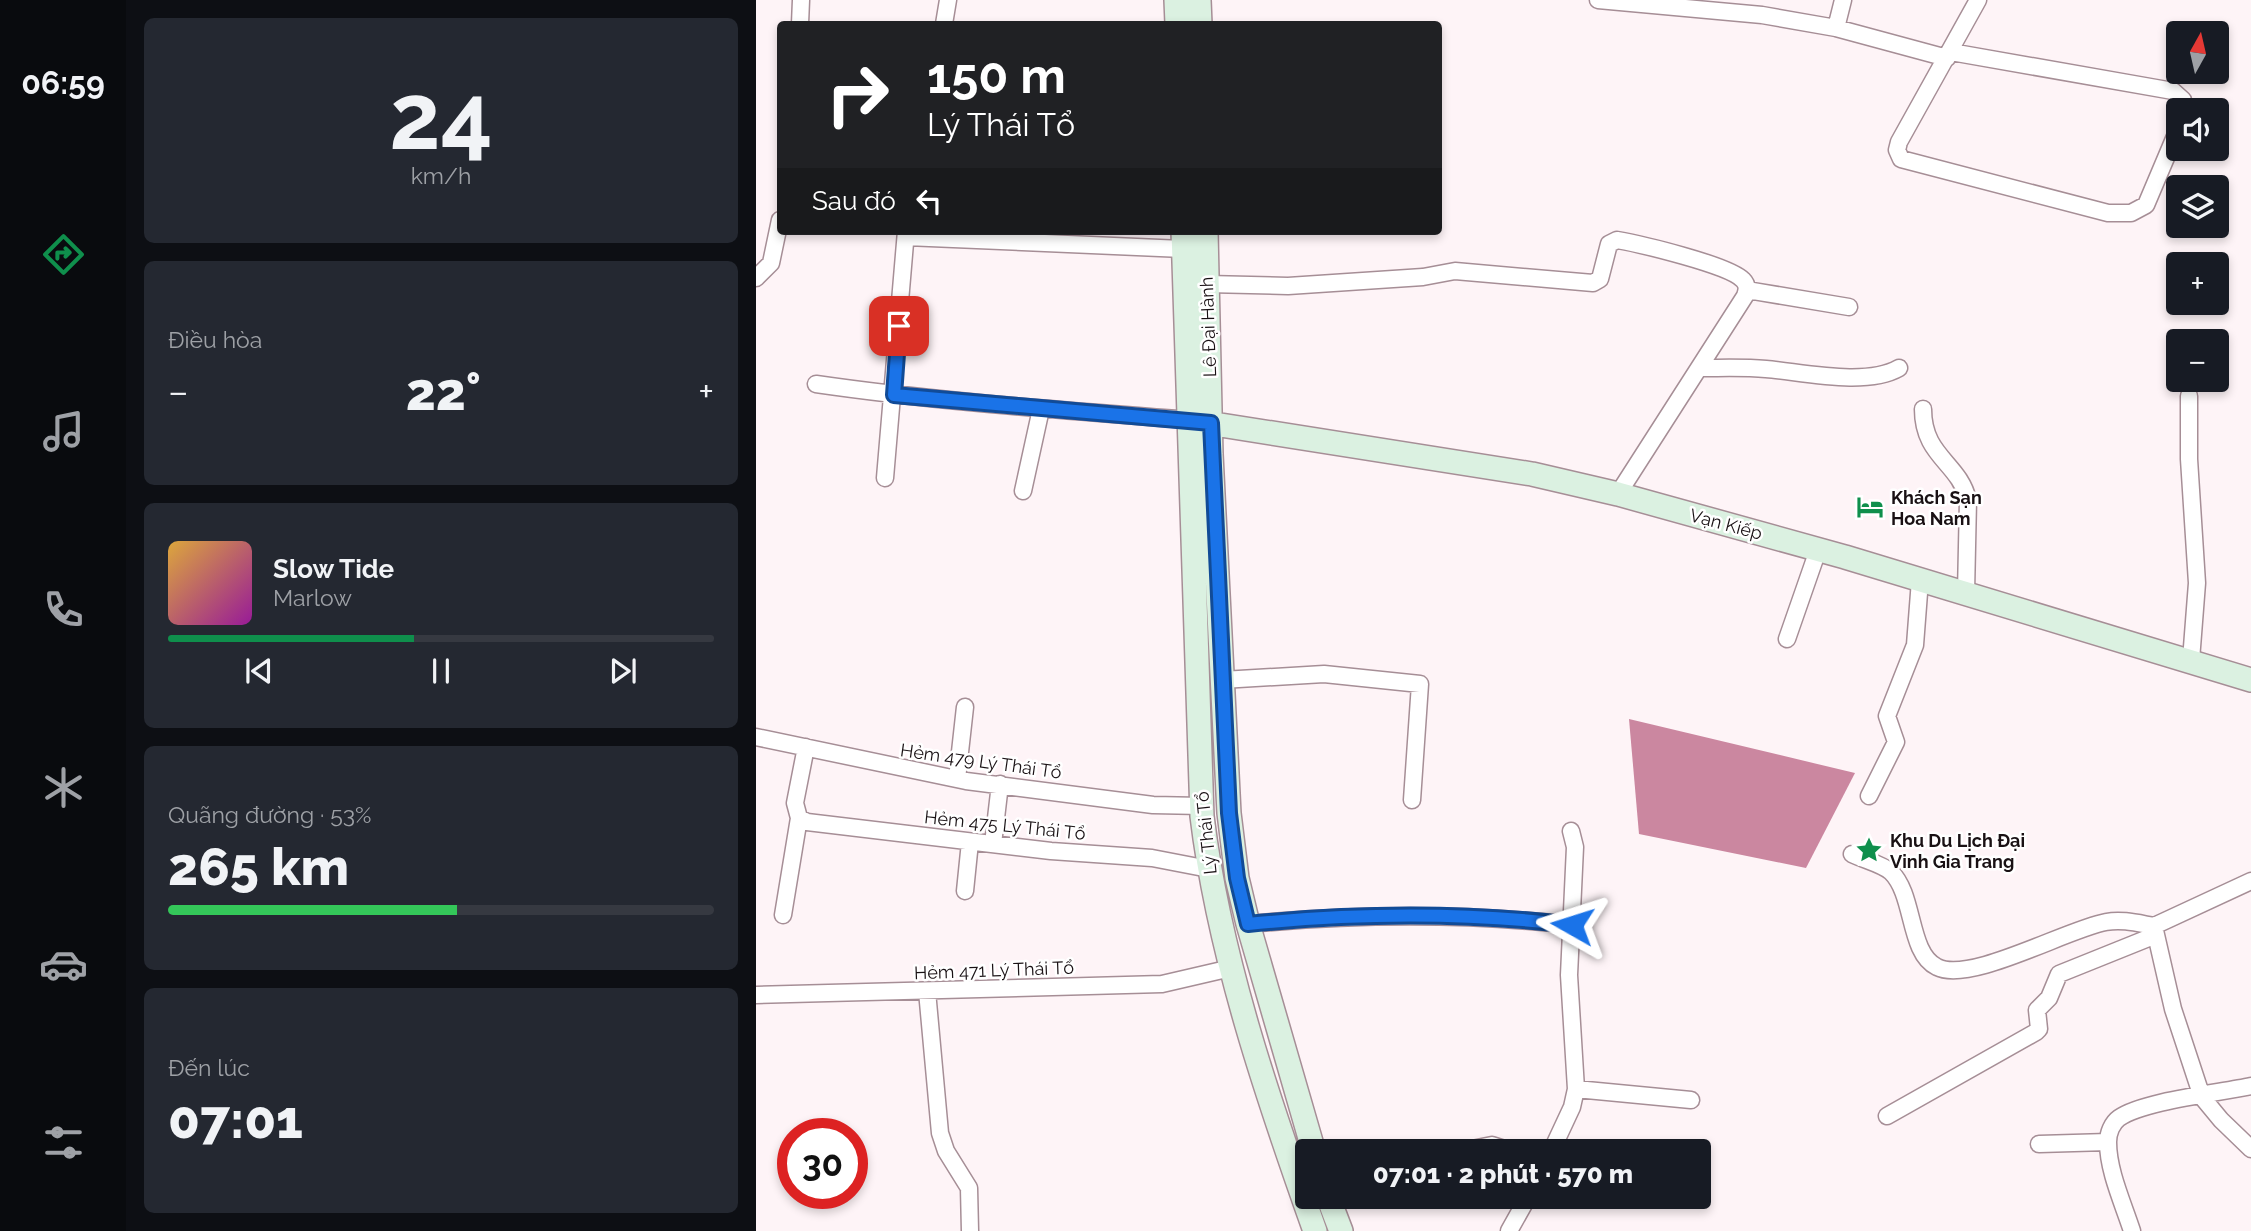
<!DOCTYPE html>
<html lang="vi">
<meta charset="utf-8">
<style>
:root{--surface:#171b24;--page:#242831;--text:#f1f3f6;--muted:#9ea1a6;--line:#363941;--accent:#0f8f4c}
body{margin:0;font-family:Raleway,sans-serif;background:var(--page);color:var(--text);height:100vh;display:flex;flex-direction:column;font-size:26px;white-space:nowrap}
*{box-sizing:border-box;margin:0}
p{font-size:23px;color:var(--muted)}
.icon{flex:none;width:38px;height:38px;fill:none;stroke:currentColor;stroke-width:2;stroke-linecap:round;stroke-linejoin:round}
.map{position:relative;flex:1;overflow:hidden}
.drawer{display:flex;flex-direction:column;gap:18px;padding:18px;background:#0d0f14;width:630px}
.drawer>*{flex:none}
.banner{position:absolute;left:21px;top:21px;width:665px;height:214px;border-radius:7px;box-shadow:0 4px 10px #0003;background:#202124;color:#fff;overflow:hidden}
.needle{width:46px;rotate:8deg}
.buttons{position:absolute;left:1410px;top:21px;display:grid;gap:14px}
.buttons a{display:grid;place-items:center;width:63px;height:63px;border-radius:7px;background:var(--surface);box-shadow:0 4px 10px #0003;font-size:35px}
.speed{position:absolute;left:21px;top:1118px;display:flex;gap:14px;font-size:35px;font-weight:700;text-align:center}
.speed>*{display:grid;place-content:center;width:91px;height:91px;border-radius:50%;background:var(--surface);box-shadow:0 4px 10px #0003;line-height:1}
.speed .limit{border:10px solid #d22;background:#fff;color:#111}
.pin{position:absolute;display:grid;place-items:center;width:60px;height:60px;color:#fff;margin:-30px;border-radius:14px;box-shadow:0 4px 10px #0006}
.me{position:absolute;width:77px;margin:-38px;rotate:276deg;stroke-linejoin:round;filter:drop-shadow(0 0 5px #0008)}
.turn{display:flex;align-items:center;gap:24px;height:147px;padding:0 35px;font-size:32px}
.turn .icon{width:91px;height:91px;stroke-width:2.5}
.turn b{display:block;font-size:49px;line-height:60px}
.then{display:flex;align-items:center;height:66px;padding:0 35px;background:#0003;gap:14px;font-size:26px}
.big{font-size:52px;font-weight:800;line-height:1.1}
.drawer .card{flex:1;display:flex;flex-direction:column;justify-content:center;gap:10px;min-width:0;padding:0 24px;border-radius:10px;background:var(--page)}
.drawer .dial{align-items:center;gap:0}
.dial b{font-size:91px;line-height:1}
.song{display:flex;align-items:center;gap:21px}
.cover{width:84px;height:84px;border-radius:10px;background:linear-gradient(135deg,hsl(40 70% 55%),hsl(300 70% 35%))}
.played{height:7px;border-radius:4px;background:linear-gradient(90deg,var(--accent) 45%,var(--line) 45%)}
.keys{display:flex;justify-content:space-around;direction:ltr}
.heat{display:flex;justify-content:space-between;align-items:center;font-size:38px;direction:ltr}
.charge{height:10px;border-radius:5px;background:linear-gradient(90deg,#34c759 53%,var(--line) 0)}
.trip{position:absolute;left:539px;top:1139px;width:416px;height:70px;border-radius:7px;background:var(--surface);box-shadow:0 4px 10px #0003;font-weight:800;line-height:70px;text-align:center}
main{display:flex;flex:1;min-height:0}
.dock{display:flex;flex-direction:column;width:126px;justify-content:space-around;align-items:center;background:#090b0e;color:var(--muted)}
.dock .icon{width:49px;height:49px}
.dock .current{color:var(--accent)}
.dock b{font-size:32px;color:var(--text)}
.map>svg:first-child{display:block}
.water{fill:#cb87a0}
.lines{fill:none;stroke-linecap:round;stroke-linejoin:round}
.street-casing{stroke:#a68e96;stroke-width:19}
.secondary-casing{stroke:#a68e96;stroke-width:26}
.street{stroke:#fff;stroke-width:16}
.secondary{stroke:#dbf1e1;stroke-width:23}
.route-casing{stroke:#114b97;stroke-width:18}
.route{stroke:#1a73e8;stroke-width:12}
.labels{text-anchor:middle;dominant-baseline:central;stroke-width:5;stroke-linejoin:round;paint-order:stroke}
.street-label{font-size:18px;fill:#191114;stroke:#fff}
.poi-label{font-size:18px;font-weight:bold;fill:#191114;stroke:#fff;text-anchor:start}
</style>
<main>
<nav class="dock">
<b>06:59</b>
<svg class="icon current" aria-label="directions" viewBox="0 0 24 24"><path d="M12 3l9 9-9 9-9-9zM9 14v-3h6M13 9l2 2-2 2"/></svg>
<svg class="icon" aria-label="music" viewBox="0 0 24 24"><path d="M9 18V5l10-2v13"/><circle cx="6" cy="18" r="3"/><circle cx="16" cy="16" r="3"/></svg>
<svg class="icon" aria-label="phone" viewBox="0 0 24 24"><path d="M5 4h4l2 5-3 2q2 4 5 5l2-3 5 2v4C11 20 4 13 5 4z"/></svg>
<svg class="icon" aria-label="climate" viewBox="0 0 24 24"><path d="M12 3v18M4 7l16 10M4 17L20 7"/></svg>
<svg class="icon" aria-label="car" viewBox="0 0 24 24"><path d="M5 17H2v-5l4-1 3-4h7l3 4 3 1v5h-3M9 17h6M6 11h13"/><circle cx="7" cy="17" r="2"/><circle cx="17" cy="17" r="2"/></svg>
<svg class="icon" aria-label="filters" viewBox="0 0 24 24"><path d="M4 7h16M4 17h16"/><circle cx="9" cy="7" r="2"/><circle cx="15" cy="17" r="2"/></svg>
</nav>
<section class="drawer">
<div class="card dial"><b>24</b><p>km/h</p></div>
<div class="card"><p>Điều hòa</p>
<div class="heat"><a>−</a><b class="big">22°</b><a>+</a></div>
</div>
<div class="card">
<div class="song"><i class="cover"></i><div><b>Slow Tide</b><p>Marlow</p></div></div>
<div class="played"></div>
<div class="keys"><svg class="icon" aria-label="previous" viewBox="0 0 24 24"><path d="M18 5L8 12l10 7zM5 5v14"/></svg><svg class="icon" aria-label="pause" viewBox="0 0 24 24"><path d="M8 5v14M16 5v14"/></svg><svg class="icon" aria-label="next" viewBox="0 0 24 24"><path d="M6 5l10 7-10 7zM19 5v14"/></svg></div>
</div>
<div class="card"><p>Quãng đường · 53%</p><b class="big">265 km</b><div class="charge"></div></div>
<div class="card"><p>Đến lúc</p><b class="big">07:01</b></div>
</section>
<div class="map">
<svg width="1495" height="1231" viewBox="0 0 1495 1231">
<rect width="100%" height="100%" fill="#fef4f7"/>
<path class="water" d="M 873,719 L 1099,773 L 1050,868 L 883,834 Z"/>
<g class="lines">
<g class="street-casing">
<path id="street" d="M 842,0 L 1006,15 L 1080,28 L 1191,58
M 1222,0 L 1143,142 L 1141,150 L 1145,159 L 1352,213 L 1375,213 L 1390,205 L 1423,127
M 44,24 L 45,0
M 188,24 L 192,0
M 1080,28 L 1087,0
M 1195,52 L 1417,91 L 1427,100 L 1428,110
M 150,237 L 427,249
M 0,278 L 15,263 L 24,220
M 451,284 L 532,286 L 667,277 L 699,271 L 837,283 L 844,279 L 853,244 L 861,240 C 884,244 973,265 987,280 C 992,285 991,290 989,296 L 862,494
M 991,290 L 1093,307
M 945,368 C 966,368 988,367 1010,369 C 1046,372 1110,387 1143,368
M 60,384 C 184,402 308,410 433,420
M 1433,396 L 1433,459 L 1441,583 L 1435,660
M 1167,409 C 1167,457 1203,462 1212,500 L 1210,593
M 129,478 L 150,231
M 267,491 L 285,409
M 1031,639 L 1062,550
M 466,680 L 568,674 L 664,684 L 656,800
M 0,737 L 210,781 L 397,805 L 446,806
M 50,747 L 39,803 L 43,818 L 51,822 L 295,851 L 396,858 L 453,869
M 201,779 L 209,707
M 1113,796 L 1140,742 L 1131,716 L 1159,645 L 1164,580
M 237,844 L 244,784
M 1096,854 C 1108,860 1126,864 1135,872 C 1159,895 1152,953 1181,967 C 1214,984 1311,929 1350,922 C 1366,919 1381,923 1398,926 L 1417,1009 L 1446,1097 L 1465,1120 L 1495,1149
M 209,891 L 214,842
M 27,915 L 43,818
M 492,924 C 601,914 707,913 816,925
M 1398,926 L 1495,881
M 171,991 L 184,1133 L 190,1151 L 213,1188 L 214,1231
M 0,995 L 406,984 L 475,968
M 820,1089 L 935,1100
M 1131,1116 L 1280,1032 L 1283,1029 L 1281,1010 L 1293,998 L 1303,974 L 1400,935
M 1283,1144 L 1352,1142
M 701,1152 L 736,1145 L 758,1152
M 795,1152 L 816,1107 L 820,1089 L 813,975 L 819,847 L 815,831
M 753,1231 L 772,1197
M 1376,1231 C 1367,1203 1352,1171 1352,1142 C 1352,1133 1356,1123 1363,1118 C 1387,1101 1463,1093 1495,1086"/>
</g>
<g class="secondary-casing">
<path id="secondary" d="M 420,0 L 421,24
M 443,0 L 444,24
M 427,231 L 446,816 C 463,956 512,1099 559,1231
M 450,231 L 455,454 L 473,813 L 481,878 L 492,924 L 558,1152
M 433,420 L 776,474 L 862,494 L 1089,557 L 1495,680
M 572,1197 L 585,1231"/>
</g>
<use href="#street" class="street"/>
<use href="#secondary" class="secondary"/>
</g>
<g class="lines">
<g class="route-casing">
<path id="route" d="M 143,326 L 138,395 L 455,423 L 473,813 L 481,878 L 492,924 C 601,913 708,912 816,925"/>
</g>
<use href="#route" class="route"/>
</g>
<defs>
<g id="hotel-bare" transform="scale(2.1)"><path d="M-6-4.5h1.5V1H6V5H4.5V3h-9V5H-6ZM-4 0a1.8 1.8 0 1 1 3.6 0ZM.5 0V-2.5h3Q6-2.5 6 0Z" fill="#0f8f4c" stroke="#fff" stroke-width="2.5" paint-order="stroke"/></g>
<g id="sight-bare" transform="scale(2.1)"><path d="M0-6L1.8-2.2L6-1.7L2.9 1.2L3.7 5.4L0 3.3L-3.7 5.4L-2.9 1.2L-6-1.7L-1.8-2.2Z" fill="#0f8f4c" stroke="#fff" stroke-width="2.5" paint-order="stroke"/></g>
</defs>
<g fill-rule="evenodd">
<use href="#hotel-bare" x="1114" y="507"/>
<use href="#sight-bare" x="1113" y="850"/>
</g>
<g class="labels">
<g class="street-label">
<text transform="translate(452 327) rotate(-92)">Lê Đại Hành</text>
<text transform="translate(970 524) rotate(15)">Vạn Kiếp</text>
<text transform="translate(225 761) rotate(8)">Hẻm 479 Lý Thái Tổ</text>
<text transform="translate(249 825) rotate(6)">Hẻm 475 Lý Thái Tổ</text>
<text transform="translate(450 833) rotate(-96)">Lý Thái Tổ</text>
<text transform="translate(238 970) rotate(-2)">Hẻm 471 Lý Thái Tổ</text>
</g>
<g class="poi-label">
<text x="1135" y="497">Khách Sạn<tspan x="1135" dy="21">Hoa Nam</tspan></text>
<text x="1134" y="840">Khu Du Lịch Đại<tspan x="1134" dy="21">Vinh Gia Trang</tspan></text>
</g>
</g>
</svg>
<div class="buttons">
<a><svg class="needle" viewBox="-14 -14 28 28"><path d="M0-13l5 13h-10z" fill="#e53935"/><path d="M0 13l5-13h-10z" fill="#9ea1a6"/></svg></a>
<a><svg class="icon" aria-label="sound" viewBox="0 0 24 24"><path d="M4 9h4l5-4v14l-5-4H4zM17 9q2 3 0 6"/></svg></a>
<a><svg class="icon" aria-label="layers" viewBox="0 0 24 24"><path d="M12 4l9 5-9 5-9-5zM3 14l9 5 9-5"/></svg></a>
<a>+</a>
<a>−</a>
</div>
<div class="speed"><div class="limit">30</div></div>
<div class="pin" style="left:143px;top:326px;background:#d93025"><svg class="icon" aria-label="arrive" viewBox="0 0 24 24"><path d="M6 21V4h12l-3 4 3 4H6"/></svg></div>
<svg class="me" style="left:816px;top:925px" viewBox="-20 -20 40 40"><path d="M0-17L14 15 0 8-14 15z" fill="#1a73e8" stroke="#fff" stroke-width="4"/></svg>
<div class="trip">07:01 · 2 phút · 570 m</div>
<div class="banner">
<div class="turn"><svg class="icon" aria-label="right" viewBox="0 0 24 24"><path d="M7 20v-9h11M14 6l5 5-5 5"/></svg><div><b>150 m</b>Lý Thái Tổ</div></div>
<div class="then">Sau đó<svg class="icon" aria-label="left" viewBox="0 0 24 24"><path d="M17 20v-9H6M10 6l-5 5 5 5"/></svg></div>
</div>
</div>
</main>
